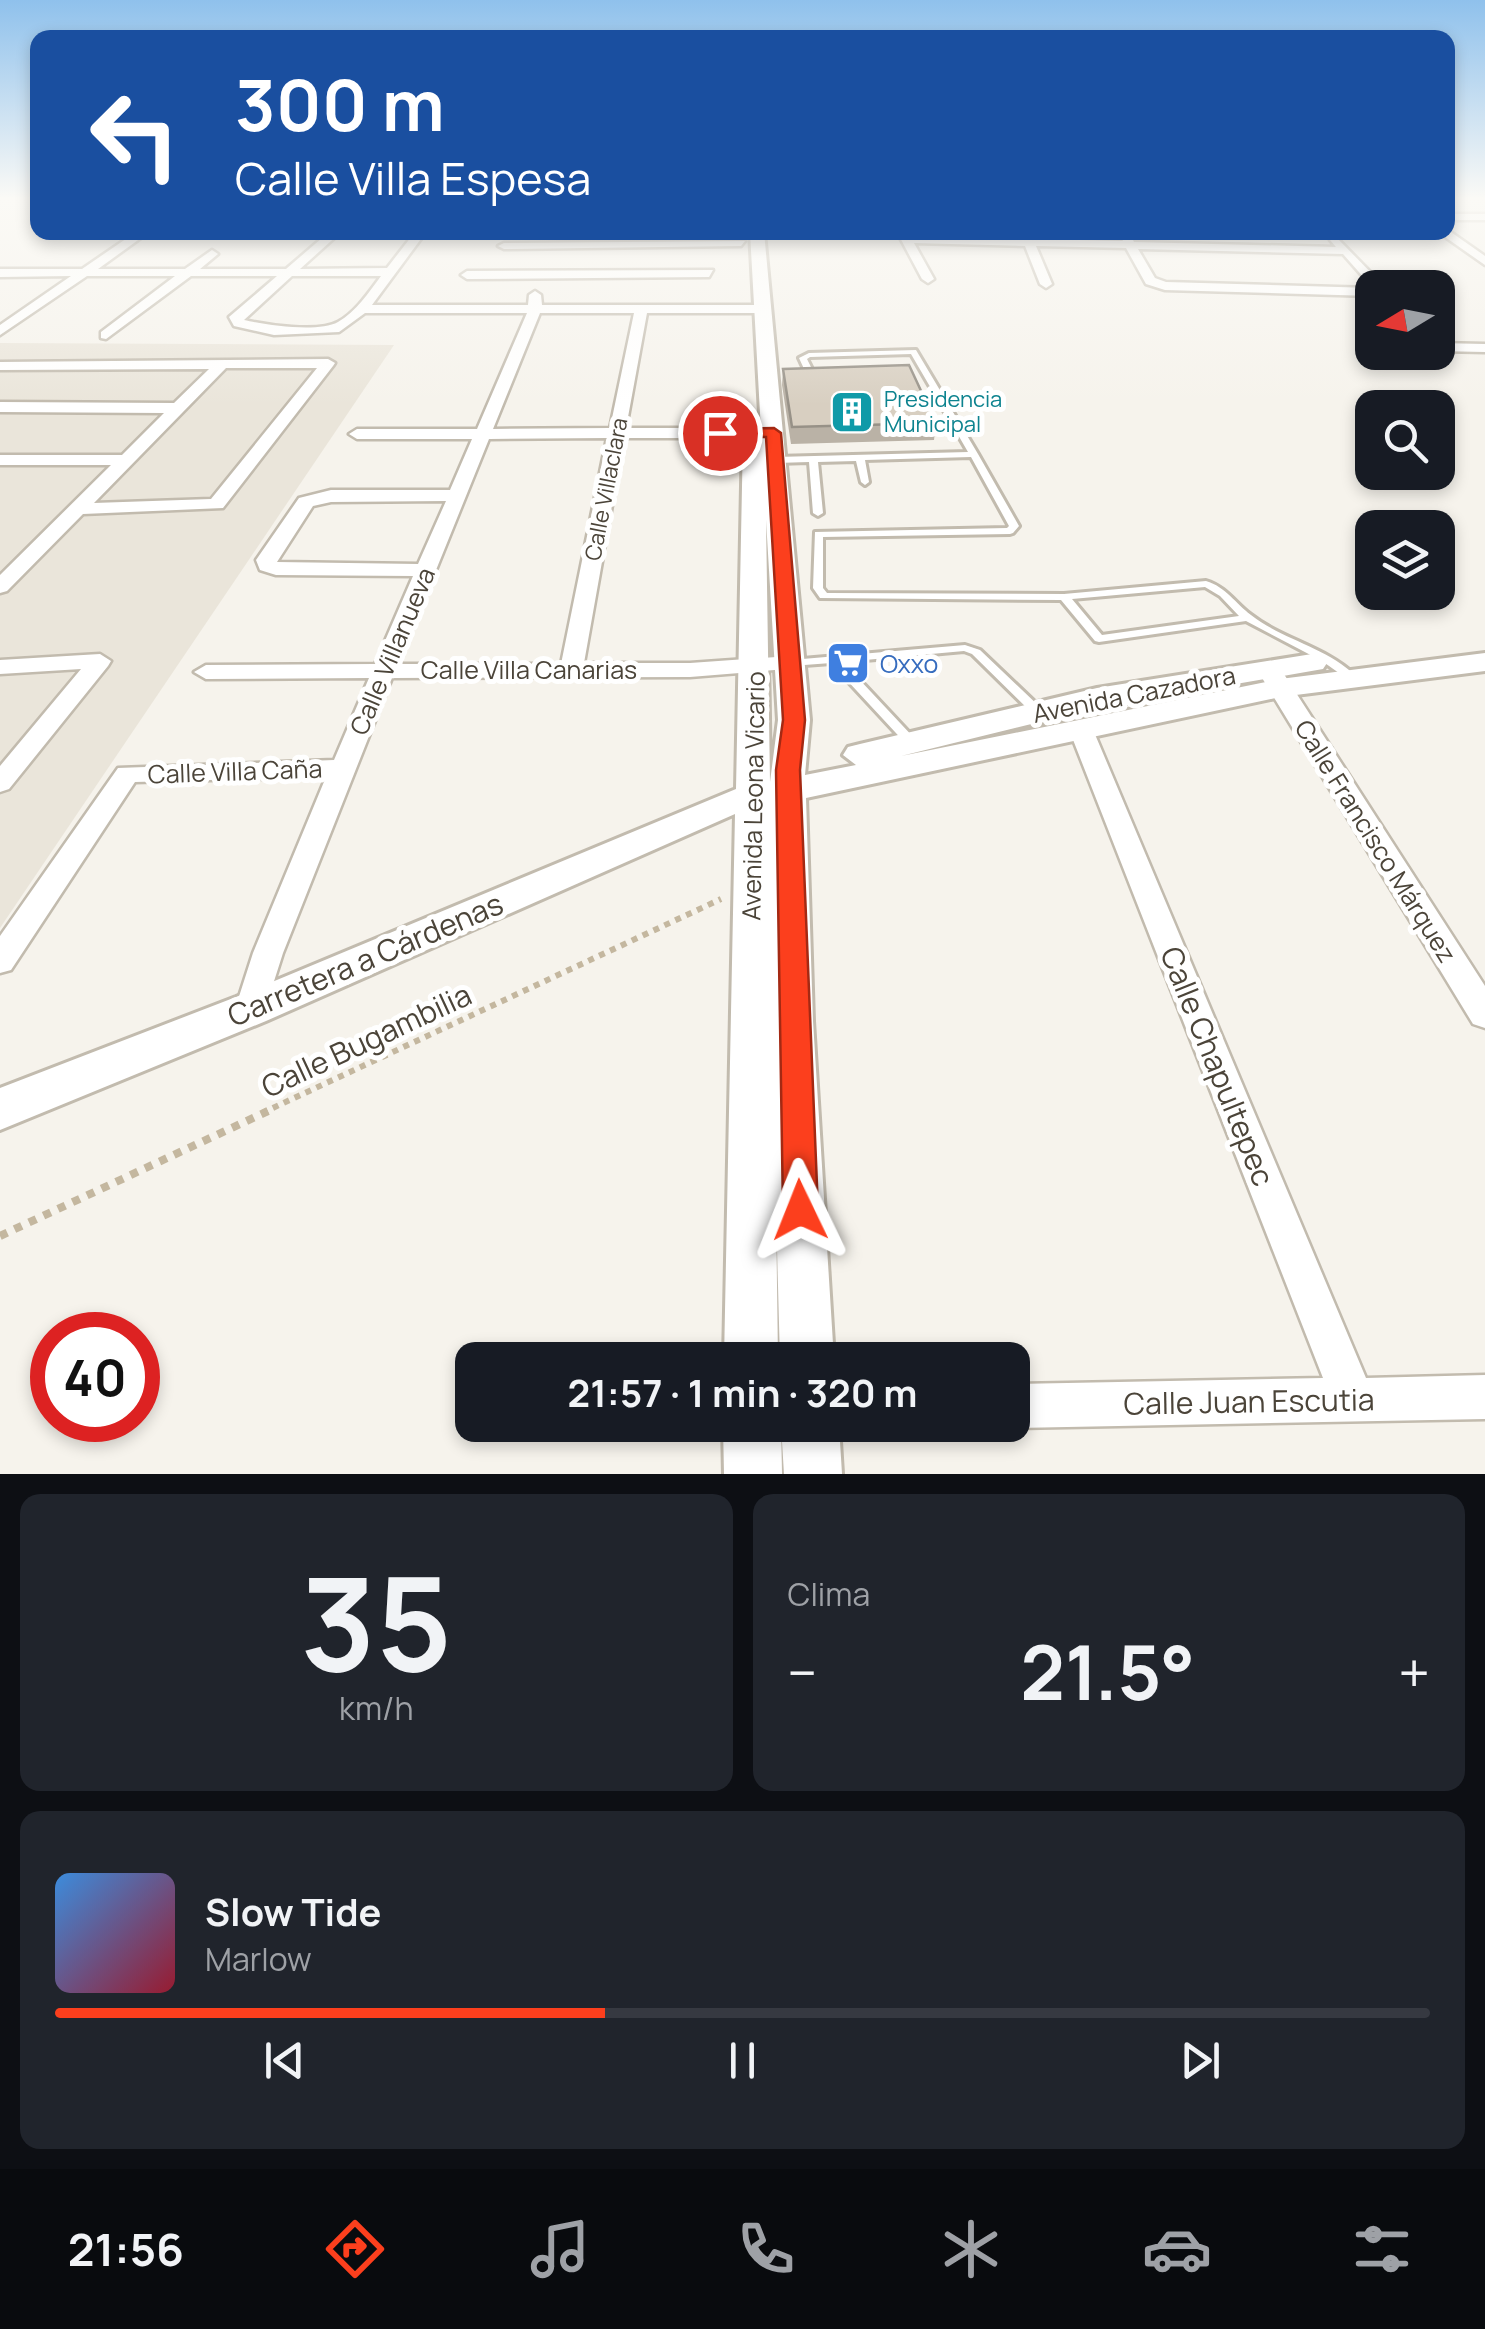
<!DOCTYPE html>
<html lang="es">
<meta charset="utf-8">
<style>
:root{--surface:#171b24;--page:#20242c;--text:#f1f3f6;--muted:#9ea1a6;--line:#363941;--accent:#fc3f1d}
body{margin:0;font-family:Manrope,sans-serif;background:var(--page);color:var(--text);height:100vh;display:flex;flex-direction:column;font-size:38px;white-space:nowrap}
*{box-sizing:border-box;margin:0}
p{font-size:32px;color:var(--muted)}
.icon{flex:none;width:55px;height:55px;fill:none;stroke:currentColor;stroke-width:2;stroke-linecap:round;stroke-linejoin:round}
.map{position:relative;height:1474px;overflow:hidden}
.side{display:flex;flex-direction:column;gap:20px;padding:20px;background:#0d0f14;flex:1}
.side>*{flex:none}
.hud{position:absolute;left:30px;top:30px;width:1425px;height:210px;border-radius:20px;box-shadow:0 5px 15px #0003;background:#1a4fa0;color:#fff;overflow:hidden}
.needle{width:65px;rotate:260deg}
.fabs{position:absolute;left:1355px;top:270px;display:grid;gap:20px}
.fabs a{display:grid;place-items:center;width:100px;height:100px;border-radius:20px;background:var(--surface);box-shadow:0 5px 15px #0003;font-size:50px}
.speed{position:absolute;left:30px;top:1312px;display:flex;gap:20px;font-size:50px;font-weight:700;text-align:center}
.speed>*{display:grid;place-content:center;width:130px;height:130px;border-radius:50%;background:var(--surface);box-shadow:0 5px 15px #0003;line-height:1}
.speed .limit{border:15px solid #d22;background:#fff;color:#111}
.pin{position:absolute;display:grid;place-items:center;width:85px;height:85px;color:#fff;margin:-42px;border:5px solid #fff;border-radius:50%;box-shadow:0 2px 10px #0007}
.me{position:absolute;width:110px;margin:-55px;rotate:358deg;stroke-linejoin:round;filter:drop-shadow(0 0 8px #0008)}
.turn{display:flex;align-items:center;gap:35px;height:210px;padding:0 40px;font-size:45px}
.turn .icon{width:130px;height:130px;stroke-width:2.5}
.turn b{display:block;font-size:70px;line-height:85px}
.big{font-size:75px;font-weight:700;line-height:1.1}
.side .tile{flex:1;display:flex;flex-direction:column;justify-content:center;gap:15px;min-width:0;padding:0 35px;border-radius:20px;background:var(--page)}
.side .dial{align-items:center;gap:0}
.dial b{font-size:130px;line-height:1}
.song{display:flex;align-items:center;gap:30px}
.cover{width:120px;height:120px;border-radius:15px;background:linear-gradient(135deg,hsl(210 70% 55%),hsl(350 70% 35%))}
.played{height:10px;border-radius:5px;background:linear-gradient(90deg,var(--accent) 40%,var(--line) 40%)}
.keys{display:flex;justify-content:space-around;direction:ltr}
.heat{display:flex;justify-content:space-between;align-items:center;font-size:55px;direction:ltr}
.side .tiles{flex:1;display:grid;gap:20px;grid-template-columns:1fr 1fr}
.tile:last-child{grid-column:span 2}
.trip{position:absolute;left:455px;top:1342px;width:575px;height:100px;border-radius:20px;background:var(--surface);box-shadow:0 5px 15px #0003;font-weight:700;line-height:100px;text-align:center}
.tab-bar{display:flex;height:160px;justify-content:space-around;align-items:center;background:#090b0e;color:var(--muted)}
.tab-bar .icon{width:70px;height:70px}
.tab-bar .active{color:var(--accent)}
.tab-bar b{font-size:45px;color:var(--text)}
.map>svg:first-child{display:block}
.residential{fill:#eae5da}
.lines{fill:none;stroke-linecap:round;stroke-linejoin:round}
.service-casing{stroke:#c2bbae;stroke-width:6}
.minor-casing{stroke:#c2bbae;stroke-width:5}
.tertiary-casing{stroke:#c2bbae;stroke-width:6}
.path-far1{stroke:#c4b79f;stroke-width:6;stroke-dasharray:6 6;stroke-linecap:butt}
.path{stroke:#c4b79f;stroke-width:8;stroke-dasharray:8 8;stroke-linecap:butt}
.service{fill:#fff;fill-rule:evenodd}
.minor{fill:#fff;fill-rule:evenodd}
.tertiary{fill:#fff;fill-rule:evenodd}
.wall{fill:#bab2a6}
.building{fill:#d8cfc1;stroke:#979187;stroke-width:2.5}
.route{fill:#fc3f1d;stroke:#a42913;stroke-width:2.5}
.labels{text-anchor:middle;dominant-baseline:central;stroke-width:10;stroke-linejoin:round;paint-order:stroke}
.far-culture-label{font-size:22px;fill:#0d838f;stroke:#fff;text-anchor:start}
.far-street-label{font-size:22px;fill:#4b4439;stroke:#fff}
.street-label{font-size:25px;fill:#4b4439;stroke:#fff}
.shop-label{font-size:25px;fill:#366cbe;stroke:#fff;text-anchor:start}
.near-street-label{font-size:30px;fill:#4b4439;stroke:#fff}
</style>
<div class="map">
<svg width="1485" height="1474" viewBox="0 0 1485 1474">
<rect width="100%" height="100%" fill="#f6f3ec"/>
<path class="residential" d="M 0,343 L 394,345 L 0,928 Z"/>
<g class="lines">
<g class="service-casing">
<path id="service" d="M 916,350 L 978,454 L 1019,526 L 1013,533 L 1010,534 L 823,537 L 823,588 L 827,593 L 1064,594 L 1206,581 C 1226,587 1235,603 1251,615 C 1283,640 1326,647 1356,676 L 1354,678 L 1346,678 L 1322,661 L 1246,621 L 1099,642 L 1095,641 L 1061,600 L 820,598 L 813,588 L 815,532 L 1007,528 L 1009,526 L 971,457 L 865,460 L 869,482 L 865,485 L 861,482 L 856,461 L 818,462 L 823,513 L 818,516 L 813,513 L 809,462 L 776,463 L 772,460 L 776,457 L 968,452 L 911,354 L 810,357 L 807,359 L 813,371 L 809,373 L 805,371 L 799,358 L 809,353 ZM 1205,587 L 1220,596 L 1239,616 L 1102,635 L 1072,599 Z
M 965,645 L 980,650 L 1042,709 L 1044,712 L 1042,715 L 1034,715 L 972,654 L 964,651 L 843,662 L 916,740 L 918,743 L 912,747 L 908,746 L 831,663 L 791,666 L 785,663 L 791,660 Z"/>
</g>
<g class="minor-casing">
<path id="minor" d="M 1448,214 L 1485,214 L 1485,220 L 1448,220 Z
M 1448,230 L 1485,256 L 1485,265 L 1438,232 Z
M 136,232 L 145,235 L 98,269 L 185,269 L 212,250 L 218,254 L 200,269 L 286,269 L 329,232 L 341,232 L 300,269 L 387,268 L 415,232 L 426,232 L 372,305 L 528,305 L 529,295 L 535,291 L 541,295 L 542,305 L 762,305 L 769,309 L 762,313 L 647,313 L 626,428 L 774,428 L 782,433 L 774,438 L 624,438 L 584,663 L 690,663 L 791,656 L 799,658 L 802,663 L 799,668 L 690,677 L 392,678 L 283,953 L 262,1019 L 251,1023 L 240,1019 L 235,1009 L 253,953 L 326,777 L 135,782 L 11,970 L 0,973 L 0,936 L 118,768 L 334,760 L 369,678 L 206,679 L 194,672 L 206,665 L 375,664 L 413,576 L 276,575 L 260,570 L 256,560 L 299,498 L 331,490 L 450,490 L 472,439 L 357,439 L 349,434 L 357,429 L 477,429 L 527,313 L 365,313 L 339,332 L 274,335 L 234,326 L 229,317 L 277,276 L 191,276 L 106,339 L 101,338 L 101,332 L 175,276 L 87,276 L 0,335 L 0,325 L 71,276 L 0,277 L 0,269 L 82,269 ZM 292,276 L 381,276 C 369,292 356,312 338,322 C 318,333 266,325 244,320 ZM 540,313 L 634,313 L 610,428 L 493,429 ZM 607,438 L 561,664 L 398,664 L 489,439 ZM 446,501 L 418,564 L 277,562 L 313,506 L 331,502 Z
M 897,232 L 1022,239 L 1020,232 L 1031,232 L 1034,239 L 1123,241 L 1118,232 L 1129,232 L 1134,242 L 1336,247 L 1330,240 L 1336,237 L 1386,288 L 1373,288 L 1343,254 L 1138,249 L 1155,278 L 1166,282 L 1372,288 L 1372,296 L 1165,290 L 1146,284 L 1126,248 L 1036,246 L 1052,284 L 1046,288 L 1040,284 L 1025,246 L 914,243 L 934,279 L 928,283 L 922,279 Z
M 745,241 L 741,246 L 504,249 L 498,246 L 504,243 Z
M 713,270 L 709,277 L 467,279 L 461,275 L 467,271 Z
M 1438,343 L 1485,344 L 1485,352 L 1438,351 Z
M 328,359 L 335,363 L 333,366 L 223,508 L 83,514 L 7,591 L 0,593 L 0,575 L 111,465 L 0,465 L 0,455 L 122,455 L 164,413 L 0,412 L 0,402 L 174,403 L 209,369 L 0,370 L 0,362 ZM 226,368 L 317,368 L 211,499 L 94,503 Z
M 100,654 L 111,661 L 108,666 L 9,789 L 0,792 L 0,766 L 81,669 L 0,674 L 0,660 Z
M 1268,661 L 1280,668 L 1485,986 L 1485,1028 L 1473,1024 L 1256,668 Z
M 1082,724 L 1094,732 L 1366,1378 L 1485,1375 L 1485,1419 L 1012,1428 L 1005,1425 L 1012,1425 L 1012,1384 L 1323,1378 L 1070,732 Z"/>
</g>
<g class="tertiary-casing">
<path id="tertiary" d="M 750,232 L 764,232 L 810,720 L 805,775 L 856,765 L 843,755 L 848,747 L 860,744 L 1097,688 L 1312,654 L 1327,663 L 1323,669 L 1097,708 L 901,756 L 1280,679 L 1485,653 L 1485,671 L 1280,697 L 806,798 L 813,1021 L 834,1360 L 780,1360 L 776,1211 L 778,1360 L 724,1360 L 735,814 L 266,1021 L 0,1130 L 0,1088 L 236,997 L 736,789 L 743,436 L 746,431 L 761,431 ZM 766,520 L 778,720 L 770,782 Z
M 723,1425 L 781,1425 L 782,1474 L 724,1474 Z
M 781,1425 L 839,1425 L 842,1474 L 784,1474 Z"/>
</g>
<path class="path-far1" d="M 262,1113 L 721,899"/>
<path class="path" d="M 0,1236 L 268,1111"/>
<use href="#service" class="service"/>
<use href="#minor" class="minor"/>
<use href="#tertiary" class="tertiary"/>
</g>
<path class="wall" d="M 783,369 L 936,423 L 934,440 L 791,444 L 782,385 Z"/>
<path class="building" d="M 909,365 L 936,423 L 792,427 L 783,369 Z"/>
<linearGradient id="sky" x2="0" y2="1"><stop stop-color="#8fc1ec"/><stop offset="0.49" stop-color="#fbfaf6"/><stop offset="1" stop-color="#fbfaf6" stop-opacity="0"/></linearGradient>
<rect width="1485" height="405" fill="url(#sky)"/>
<path class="route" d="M 774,428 L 781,433 L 805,720 L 800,770 L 818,1210 L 812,1221 L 800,1226 L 788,1221 L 783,1210 L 776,770 L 783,720 L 766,437 L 720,438 L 713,433 L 720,429 Z"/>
<defs>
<g id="building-square" transform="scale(2.25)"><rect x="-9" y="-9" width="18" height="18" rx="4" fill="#0f9aa8" stroke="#fff"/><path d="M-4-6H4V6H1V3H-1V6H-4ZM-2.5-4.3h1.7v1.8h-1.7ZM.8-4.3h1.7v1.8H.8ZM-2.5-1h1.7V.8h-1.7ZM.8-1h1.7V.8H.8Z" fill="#fff"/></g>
<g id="supermarket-square" transform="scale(2.25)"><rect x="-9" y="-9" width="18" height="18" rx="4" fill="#3f7fe0" stroke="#fff"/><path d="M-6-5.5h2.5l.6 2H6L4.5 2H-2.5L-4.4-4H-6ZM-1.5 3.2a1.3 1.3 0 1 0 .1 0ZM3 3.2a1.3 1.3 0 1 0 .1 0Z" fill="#fff"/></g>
</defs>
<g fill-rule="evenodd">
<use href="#building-square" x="852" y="412"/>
<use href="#supermarket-square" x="848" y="663"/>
</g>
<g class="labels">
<g class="far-culture-label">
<text x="884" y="399">Presidencia<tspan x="884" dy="25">Municipal</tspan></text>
</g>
<g class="far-street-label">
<text transform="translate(606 489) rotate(-79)">Calle Villaclara</text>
</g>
<g class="street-label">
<text transform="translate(392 651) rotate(-67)">Calle Villanueva</text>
<text x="529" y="669">Calle Villa Canarias</text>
<text transform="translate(1134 694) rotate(-11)">Avenida Cazadora</text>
<text transform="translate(235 771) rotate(-2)">Calle Villa Caña</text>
<text transform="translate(753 796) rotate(-89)">Avenida Leona Vicario</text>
<text transform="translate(1376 841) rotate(58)">Calle Francisco Márquez</text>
</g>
<g class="shop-label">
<text x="880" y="663">Oxxo</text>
</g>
<g class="near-street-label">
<text transform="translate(365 959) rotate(-23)">Carretera a Cárdenas</text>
<text transform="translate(366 1040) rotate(-25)">Calle Bugambilia</text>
<text transform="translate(1218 1066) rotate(68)">Calle Chapultepec</text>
<text transform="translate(1249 1401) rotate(-1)">Calle Juan Escutia</text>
</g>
</g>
</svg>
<div class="fabs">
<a><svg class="needle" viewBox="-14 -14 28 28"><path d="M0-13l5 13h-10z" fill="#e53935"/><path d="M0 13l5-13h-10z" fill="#9ea1a6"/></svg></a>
<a><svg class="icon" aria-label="search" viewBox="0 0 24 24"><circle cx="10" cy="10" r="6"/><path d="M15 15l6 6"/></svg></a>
<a><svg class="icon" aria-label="layers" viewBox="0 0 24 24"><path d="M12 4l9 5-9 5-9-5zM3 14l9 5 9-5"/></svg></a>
</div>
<div class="speed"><div class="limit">40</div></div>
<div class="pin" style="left:720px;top:433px;background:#d93025"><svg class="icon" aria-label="arrive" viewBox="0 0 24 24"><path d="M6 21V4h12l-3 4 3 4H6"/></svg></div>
<svg class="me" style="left:800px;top:1210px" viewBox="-20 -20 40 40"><path d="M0-17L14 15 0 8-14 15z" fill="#fc3f1d" stroke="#fff" stroke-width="4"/></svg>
<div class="trip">21:57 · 1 min · 320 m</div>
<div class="hud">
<div class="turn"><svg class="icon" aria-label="left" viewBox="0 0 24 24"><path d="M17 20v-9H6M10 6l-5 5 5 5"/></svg><div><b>300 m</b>Calle Villa Espesa</div></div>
</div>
</div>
<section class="side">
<div class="tiles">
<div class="tile dial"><b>35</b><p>km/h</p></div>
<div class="tile"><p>Clima</p>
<div class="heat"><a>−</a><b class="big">21.5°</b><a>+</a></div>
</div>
<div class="tile">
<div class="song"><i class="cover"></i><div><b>Slow Tide</b><p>Marlow</p></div></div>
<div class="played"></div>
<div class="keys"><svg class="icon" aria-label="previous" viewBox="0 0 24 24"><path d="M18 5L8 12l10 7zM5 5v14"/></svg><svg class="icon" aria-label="pause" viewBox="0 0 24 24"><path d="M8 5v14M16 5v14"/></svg><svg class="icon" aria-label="next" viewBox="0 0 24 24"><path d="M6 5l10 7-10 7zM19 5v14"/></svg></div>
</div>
</div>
</section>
<nav class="tab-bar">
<b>21:56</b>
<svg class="icon active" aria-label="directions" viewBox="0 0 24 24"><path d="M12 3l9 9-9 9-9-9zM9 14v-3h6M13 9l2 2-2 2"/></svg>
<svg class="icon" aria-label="music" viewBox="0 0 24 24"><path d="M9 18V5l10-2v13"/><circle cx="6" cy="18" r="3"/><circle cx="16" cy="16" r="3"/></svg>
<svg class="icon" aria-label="phone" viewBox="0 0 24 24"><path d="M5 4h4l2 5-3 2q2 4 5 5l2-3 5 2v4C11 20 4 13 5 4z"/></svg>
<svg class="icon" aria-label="climate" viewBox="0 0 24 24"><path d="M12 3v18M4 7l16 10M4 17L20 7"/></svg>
<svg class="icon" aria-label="car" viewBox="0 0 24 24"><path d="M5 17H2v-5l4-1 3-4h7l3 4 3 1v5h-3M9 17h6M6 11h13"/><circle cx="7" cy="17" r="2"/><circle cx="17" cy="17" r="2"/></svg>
<svg class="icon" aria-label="filters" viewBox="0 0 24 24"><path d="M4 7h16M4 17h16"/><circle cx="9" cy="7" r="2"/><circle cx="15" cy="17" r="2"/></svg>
</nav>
